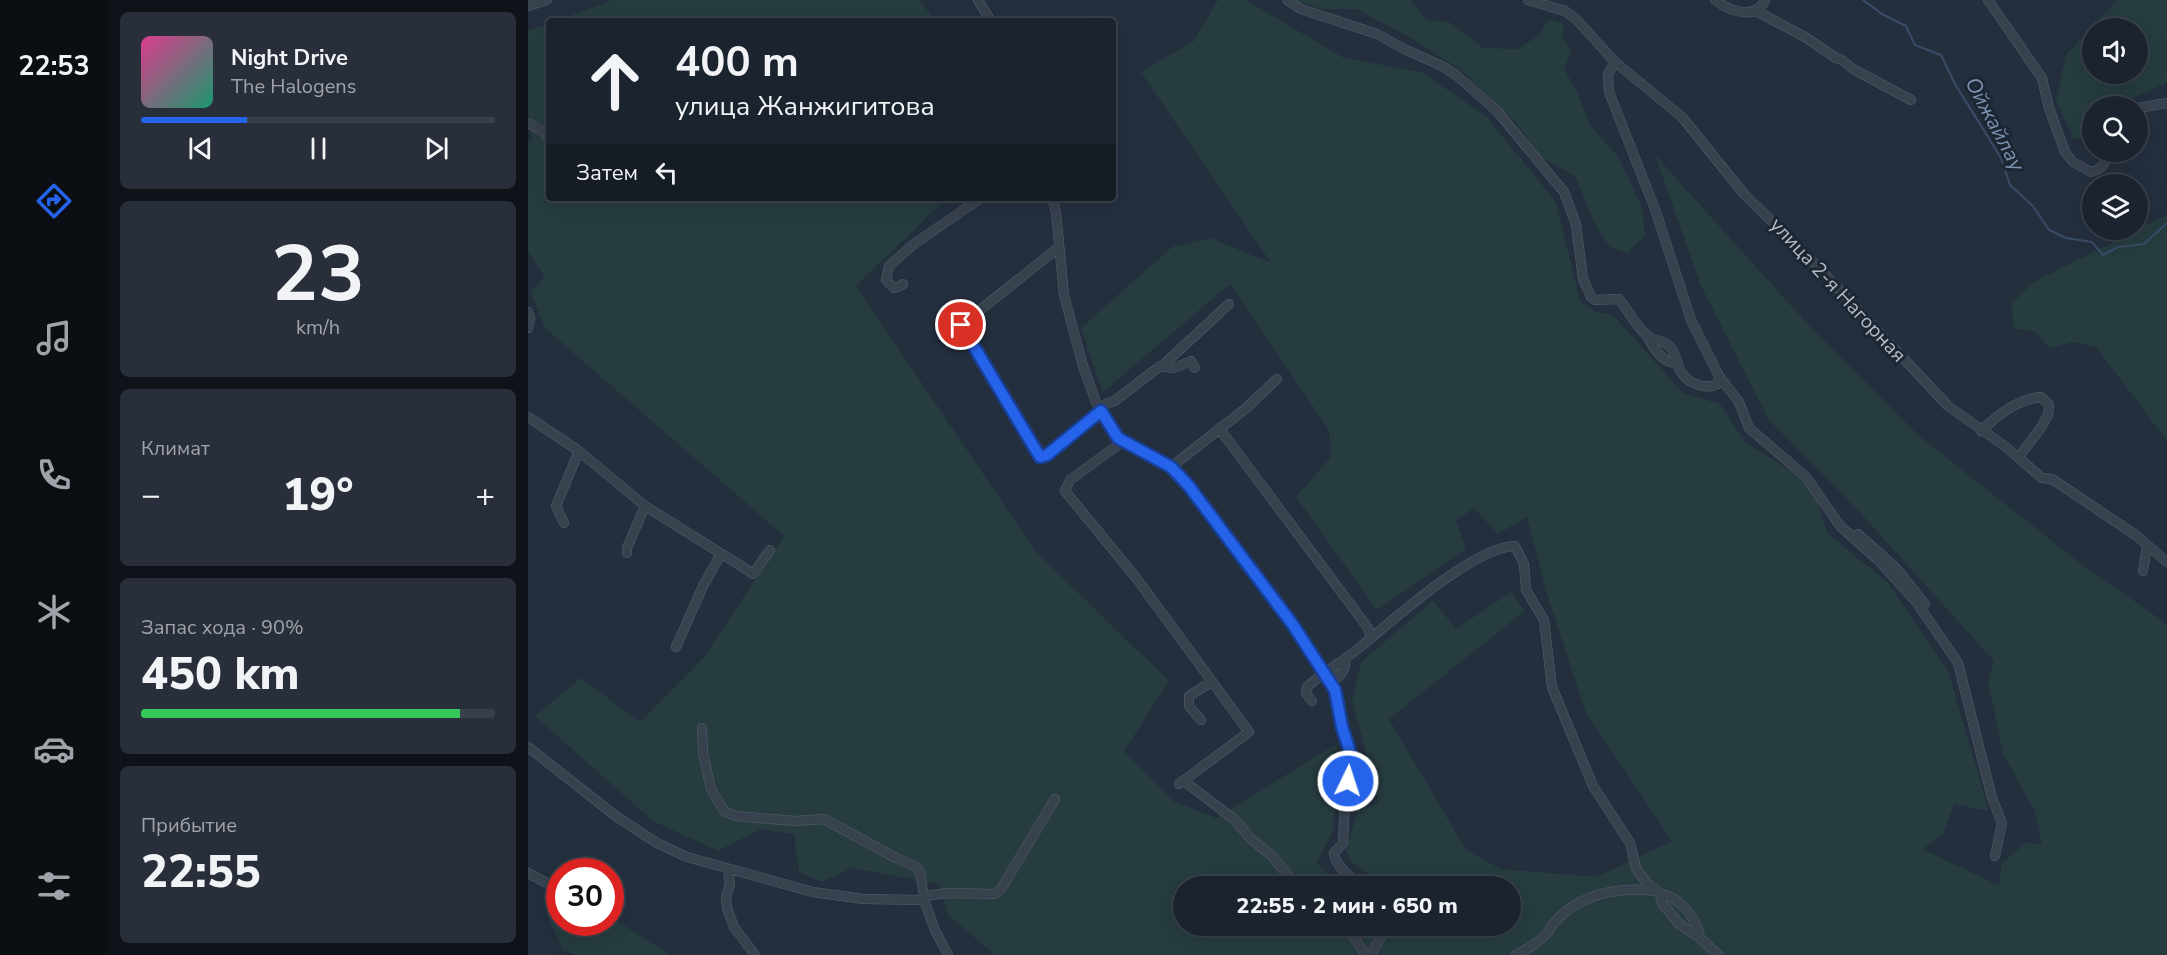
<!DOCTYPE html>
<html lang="ru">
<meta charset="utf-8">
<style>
:root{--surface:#1b232e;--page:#282f3a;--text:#f1f3f6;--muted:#a0a4aa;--line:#39404a;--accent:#2563eb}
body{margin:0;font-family:"Nunito Sans",sans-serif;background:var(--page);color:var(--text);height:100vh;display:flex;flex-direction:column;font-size:22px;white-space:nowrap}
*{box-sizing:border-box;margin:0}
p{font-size:20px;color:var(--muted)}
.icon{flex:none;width:33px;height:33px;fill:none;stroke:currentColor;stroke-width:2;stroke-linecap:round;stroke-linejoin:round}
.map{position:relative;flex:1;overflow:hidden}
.details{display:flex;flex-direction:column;gap:12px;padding:12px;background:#0f1319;width:420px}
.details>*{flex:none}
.guide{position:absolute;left:18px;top:18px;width:570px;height:183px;border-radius:6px;box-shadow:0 6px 24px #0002,0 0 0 2px var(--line);background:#1b232e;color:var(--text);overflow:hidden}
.buttons{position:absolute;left:1554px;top:18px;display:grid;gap:12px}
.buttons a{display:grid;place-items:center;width:66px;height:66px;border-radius:50%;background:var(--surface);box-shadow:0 6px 24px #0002,0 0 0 2px var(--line);font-size:30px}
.speed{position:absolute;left:18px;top:858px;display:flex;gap:12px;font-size:30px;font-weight:700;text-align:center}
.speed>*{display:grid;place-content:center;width:78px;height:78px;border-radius:50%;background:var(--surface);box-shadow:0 6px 24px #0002,0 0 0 2px var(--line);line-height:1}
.speed .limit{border:9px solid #d22;background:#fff;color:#111}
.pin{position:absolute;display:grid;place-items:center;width:51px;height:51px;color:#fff;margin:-26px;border:3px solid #fff;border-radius:50%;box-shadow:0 2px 6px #0007}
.me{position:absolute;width:66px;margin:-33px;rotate:4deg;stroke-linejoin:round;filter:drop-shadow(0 0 4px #0008)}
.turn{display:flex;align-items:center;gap:21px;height:126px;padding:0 30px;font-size:27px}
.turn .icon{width:78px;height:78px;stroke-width:2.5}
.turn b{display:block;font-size:42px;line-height:51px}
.then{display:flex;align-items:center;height:57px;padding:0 30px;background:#0003;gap:12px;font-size:22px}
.big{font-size:45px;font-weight:800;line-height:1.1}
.details .tile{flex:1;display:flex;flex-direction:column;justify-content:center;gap:9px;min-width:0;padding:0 21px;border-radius:9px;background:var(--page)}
.details .dial{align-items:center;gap:0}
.dial b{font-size:78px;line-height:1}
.song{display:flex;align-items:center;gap:18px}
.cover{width:72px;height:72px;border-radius:9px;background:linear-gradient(135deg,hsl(330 70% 55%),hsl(160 70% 35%))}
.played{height:6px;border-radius:3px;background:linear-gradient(90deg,var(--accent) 30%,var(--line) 30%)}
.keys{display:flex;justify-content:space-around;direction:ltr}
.heat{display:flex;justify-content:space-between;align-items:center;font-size:33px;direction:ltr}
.charge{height:9px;border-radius:4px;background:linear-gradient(90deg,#34c759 90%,var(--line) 0)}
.trip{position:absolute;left:645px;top:876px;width:348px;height:60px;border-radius:30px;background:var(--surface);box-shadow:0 6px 24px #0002,0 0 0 2px var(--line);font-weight:800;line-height:60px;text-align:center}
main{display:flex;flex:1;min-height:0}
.menu{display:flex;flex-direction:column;width:108px;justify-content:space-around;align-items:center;background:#0b0e12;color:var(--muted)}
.menu .icon{width:42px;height:42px}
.menu .selected{color:var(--accent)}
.menu b{font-size:27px;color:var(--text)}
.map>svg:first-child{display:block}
.green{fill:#263c3f;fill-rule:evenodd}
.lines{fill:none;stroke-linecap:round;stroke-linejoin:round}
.stream{stroke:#394c67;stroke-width:2}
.minor-casing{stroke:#565f6c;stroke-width:10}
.minor{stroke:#38414e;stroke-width:9}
.route-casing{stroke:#184099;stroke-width:15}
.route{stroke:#2563eb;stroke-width:10}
.labels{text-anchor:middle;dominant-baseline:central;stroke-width:6;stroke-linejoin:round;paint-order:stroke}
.street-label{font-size:20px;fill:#b4bcc9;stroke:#1d2633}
.water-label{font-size:21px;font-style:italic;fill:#7c92b1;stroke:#1d2633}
</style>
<main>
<nav class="menu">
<b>22:53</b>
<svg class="icon selected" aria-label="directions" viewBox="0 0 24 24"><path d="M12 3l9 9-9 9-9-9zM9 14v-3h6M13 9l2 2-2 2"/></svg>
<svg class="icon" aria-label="music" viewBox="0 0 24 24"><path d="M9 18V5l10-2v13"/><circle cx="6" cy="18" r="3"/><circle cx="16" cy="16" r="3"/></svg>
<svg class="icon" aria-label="phone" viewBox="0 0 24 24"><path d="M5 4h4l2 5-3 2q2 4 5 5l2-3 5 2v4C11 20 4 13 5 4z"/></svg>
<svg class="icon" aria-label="climate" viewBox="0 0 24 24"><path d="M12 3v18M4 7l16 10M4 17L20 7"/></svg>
<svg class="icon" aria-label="car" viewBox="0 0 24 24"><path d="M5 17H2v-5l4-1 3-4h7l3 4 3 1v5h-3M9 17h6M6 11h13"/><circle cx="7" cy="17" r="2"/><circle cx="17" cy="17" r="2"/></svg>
<svg class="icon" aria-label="filters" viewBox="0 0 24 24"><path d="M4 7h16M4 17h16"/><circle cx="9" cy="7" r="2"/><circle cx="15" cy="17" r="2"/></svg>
</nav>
<section class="details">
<div class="tile">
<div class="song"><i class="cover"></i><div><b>Night Drive</b><p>The Halogens</p></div></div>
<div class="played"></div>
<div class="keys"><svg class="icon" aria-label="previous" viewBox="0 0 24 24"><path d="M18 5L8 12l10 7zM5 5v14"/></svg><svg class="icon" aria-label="pause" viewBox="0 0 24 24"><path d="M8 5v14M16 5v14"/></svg><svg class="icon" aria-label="next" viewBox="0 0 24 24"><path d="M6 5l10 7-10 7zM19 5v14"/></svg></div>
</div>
<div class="tile dial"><b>23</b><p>km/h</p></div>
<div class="tile"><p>Климат</p>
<div class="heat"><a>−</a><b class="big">19°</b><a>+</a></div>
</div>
<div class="tile"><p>Запас хода · 90%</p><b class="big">450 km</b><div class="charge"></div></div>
<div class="tile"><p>Прибытие</p><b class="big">22:55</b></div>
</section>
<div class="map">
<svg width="1639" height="955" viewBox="0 0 1639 955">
<rect width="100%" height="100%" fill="#242f3e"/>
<path class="green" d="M 84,0 L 391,0 L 408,21 L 28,21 Z
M 690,0 L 718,0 L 816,58 L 893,72 L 958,116 L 1028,202 L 1052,301 L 1070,313 L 1084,314 L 1155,393 L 1192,404 L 1218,443 L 1284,484 L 1299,533 L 1360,583 L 1420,671 L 1461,811 L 1426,804 L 1415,834 L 1395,849 L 1471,886 L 1474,863 L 1497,843 L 1514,844 L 1507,811 L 1475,754 L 1460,681 L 1466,661 L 1326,506 L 1241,420 L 1173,286 L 1127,155 L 1276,320 L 1391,436 L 1552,563 L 1639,624 L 1639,955 L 467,955 L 419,914 L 412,884 L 323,868 L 294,882 L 271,872 L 266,834 L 233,829 L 190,851 L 125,821 L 7,716 L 53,678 L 112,722 L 176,657 L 256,536 L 17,328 L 3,292 L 17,277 L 0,252 L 0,142 L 4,140 L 0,107 L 0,31 L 21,24 L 21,198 L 419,198 L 328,286 L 508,552 L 641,681 L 596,751 L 645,801 L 688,818 L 810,743 L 805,831 L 789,862 L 811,886 L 656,886 L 656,926 L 848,926 L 874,938 L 872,926 L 982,926 L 982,886 L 843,886 L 840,874 L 823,862 L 818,850 L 830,810 L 850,803 L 845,775 L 824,702 L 833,662 L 905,601 L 928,629 L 983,592 L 997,611 L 861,719 L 938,850 L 973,869 L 1069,877 L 1144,841 L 1058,713 L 1019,594 L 999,517 L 970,534 L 946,508 L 928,520 L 938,549 L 849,610 L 768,497 L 803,457 L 801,430 L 702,284 L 575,392 L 553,328 L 644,247 L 683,238 L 743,263 L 613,72 L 666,41 Z
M 766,0 L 883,0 L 899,20 L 921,22 L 955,48 L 990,49 L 1011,35 L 1021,19 L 1036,24 L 1034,35 L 1043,52 L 1036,69 L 1049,92 L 1063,127 L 1089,155 L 1114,207 L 1117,236 L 1099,253 L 1082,247 L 1068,226 L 1047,176 L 1011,156 L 989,124 L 934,71 L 883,38 L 828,9 L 794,9 Z
M 1592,0 L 1639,0 L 1639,83 L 1585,106 L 1564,106 L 1564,130 L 1561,139 L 1546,139 L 1528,101 L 1538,55 L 1587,2 ZM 1564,28 L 1610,28 L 1610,74 L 1564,74 Z
M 1639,215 L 1639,441 L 1568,347 L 1545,342 L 1522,348 L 1506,331 L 1486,329 L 1483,304 L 1504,283 Z
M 31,912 L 32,922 L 82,922 L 83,917 L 142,955 L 50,955 L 35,950 L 19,915 Z"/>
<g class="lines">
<path class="stream" d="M 1335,0 L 1354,14 L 1378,26 L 1387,45 L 1413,55 L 1427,84 L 1473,158 L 1482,185 L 1505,206 L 1521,230 L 1538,238 L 1564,242 L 1575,255 L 1590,247 L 1616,244 L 1639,223"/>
<g class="minor-casing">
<path id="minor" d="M 450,0 L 463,21
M 759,0 L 773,9 L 849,34 L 876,49 L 914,66 L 928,75 L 969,111 L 1036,192 L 1048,224 L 1055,279 L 1063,297 L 1067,300 L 1091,299 C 1101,311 1108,327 1120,336 C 1127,342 1136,340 1141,346 C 1149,353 1148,363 1153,372 C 1161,384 1177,390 1190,384 L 1191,376
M 1000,0 L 1037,11 L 1048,19 L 1087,62 L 1154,117 L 1216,194 L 1286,263 L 1420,406 L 1478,447 L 1514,478 L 1524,479 L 1609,536 L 1639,562
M 1187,0 C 1202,11 1227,21 1237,0
M 1460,0 L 1514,78 L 1521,108 L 1537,152 L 1545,162 L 1563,172 C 1575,169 1577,164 1579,152
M 0,6 L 19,0
M 1228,11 L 1277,37 L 1308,58 L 1314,60 L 1325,69 L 1383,100
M 1087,62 L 1080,74 L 1081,92 L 1127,209 L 1163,320 L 1191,376 L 1211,402 L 1221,428 L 1278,477 L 1312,526 L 1351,561 L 1389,603 L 1430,663 L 1464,798 L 1474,823 L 1467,856
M 1610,108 L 1639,103
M 0,123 L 16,132 L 21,139
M 524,198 L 528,212 L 536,295 L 555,366 L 568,402 L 590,438 L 643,467 L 660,485 L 748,600 L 807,690 L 823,764 L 817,803 L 815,843 L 806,853 C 808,869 822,873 829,886
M 530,248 L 433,325 L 512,457 L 519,455 L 578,404 L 588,400 L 632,366 L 646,368 L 663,361 L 667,368
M 375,284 L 370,287 L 366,288 L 358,280 L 361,266 L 386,244 L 453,198
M 0,312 L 2,318 L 0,328
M 417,335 L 433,325
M 1120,337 C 1125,349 1136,364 1150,363
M 634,366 L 701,304
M 0,417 L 51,451 L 117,506 L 221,571 L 225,574 L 242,550
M 691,428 L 840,628 L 843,638
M 1453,431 C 1471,414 1488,400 1513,397 L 1521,404 L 1520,415 L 1514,426 L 1491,457
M 594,442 L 542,480 L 537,491 L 609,579 L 721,732 L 651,784
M 643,467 L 717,409 L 749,379
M 36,523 L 28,506 L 51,451
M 1330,534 L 1369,569 L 1397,604
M 99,553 L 99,548 L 117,506
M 1615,571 L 1619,546
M 148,647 L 175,586 L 193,554
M 799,675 L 800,678 L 805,681 C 814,675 818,669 817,659
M 784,701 L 778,693 L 779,687 C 795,672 814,662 831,648 C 864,621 945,547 987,546 L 996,564 L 998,590 L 1016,620 L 1024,687 L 1065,786 L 1102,843 L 1108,868 L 1118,882 L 1132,894 L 1134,903 L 1151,924 L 1171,937 L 1190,955
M 673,720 L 661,706 L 661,696 L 680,684 L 685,683
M 174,728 L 175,753 L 183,789 L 196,811 L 207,816 L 267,821 L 296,819 L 368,858 L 387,866 L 392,872 L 396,896
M 0,747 L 89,817 L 129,843 L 159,857 L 285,892 L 335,899 L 396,900 L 396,896 L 420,893 L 467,894 L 473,889 L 527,799
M 656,781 L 707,820 L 723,839 L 743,855 L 769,886
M 200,869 L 202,884 L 198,897 L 199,908 L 206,927 L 227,955
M 0,873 L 17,882
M 1132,894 C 1152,896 1170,921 1172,938
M 396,900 L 407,930 L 420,955
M 818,926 L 838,955
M 843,955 L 857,929 L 856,926
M 988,955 C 998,950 1012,942 1019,933 C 1022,930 1024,925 1027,922 C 1053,893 1091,887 1128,891"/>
</g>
<use href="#minor" class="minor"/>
</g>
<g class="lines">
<g class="route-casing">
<path id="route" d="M 433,325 L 512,457 L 519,455 L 573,411 L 590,438 L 643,467 L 660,485 L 765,625 L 807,690 L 814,727 L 823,755 L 820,781"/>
</g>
<use href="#route" class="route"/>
</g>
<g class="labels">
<g class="street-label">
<text transform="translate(1310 290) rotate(47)">улица 2-я Нагорная</text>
</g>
<g class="water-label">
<text transform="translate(1467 124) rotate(62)">Ойжайлау</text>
</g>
</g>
</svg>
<div class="buttons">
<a><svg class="icon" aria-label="sound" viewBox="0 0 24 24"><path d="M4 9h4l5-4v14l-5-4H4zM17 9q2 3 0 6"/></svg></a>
<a><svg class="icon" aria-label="search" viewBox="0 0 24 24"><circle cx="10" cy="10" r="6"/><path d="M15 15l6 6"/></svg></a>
<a><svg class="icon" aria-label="layers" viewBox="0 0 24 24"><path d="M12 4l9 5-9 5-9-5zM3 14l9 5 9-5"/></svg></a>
</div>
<div class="speed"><div class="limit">30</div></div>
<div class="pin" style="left:433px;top:325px;background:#d93025"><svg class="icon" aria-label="arrive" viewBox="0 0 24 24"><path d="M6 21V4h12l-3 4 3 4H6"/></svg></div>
<svg class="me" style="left:820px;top:781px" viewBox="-20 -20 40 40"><circle r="17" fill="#2563eb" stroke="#fff" stroke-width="3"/><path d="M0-11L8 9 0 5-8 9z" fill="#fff"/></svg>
<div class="trip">22:55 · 2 мин · 650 m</div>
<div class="guide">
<div class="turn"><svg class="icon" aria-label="ahead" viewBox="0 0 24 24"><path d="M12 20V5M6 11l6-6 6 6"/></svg><div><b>400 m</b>улица Жанжигитова</div></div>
<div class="then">Затем<svg class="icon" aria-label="left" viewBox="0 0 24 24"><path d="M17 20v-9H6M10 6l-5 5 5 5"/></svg></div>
</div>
</div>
</main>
